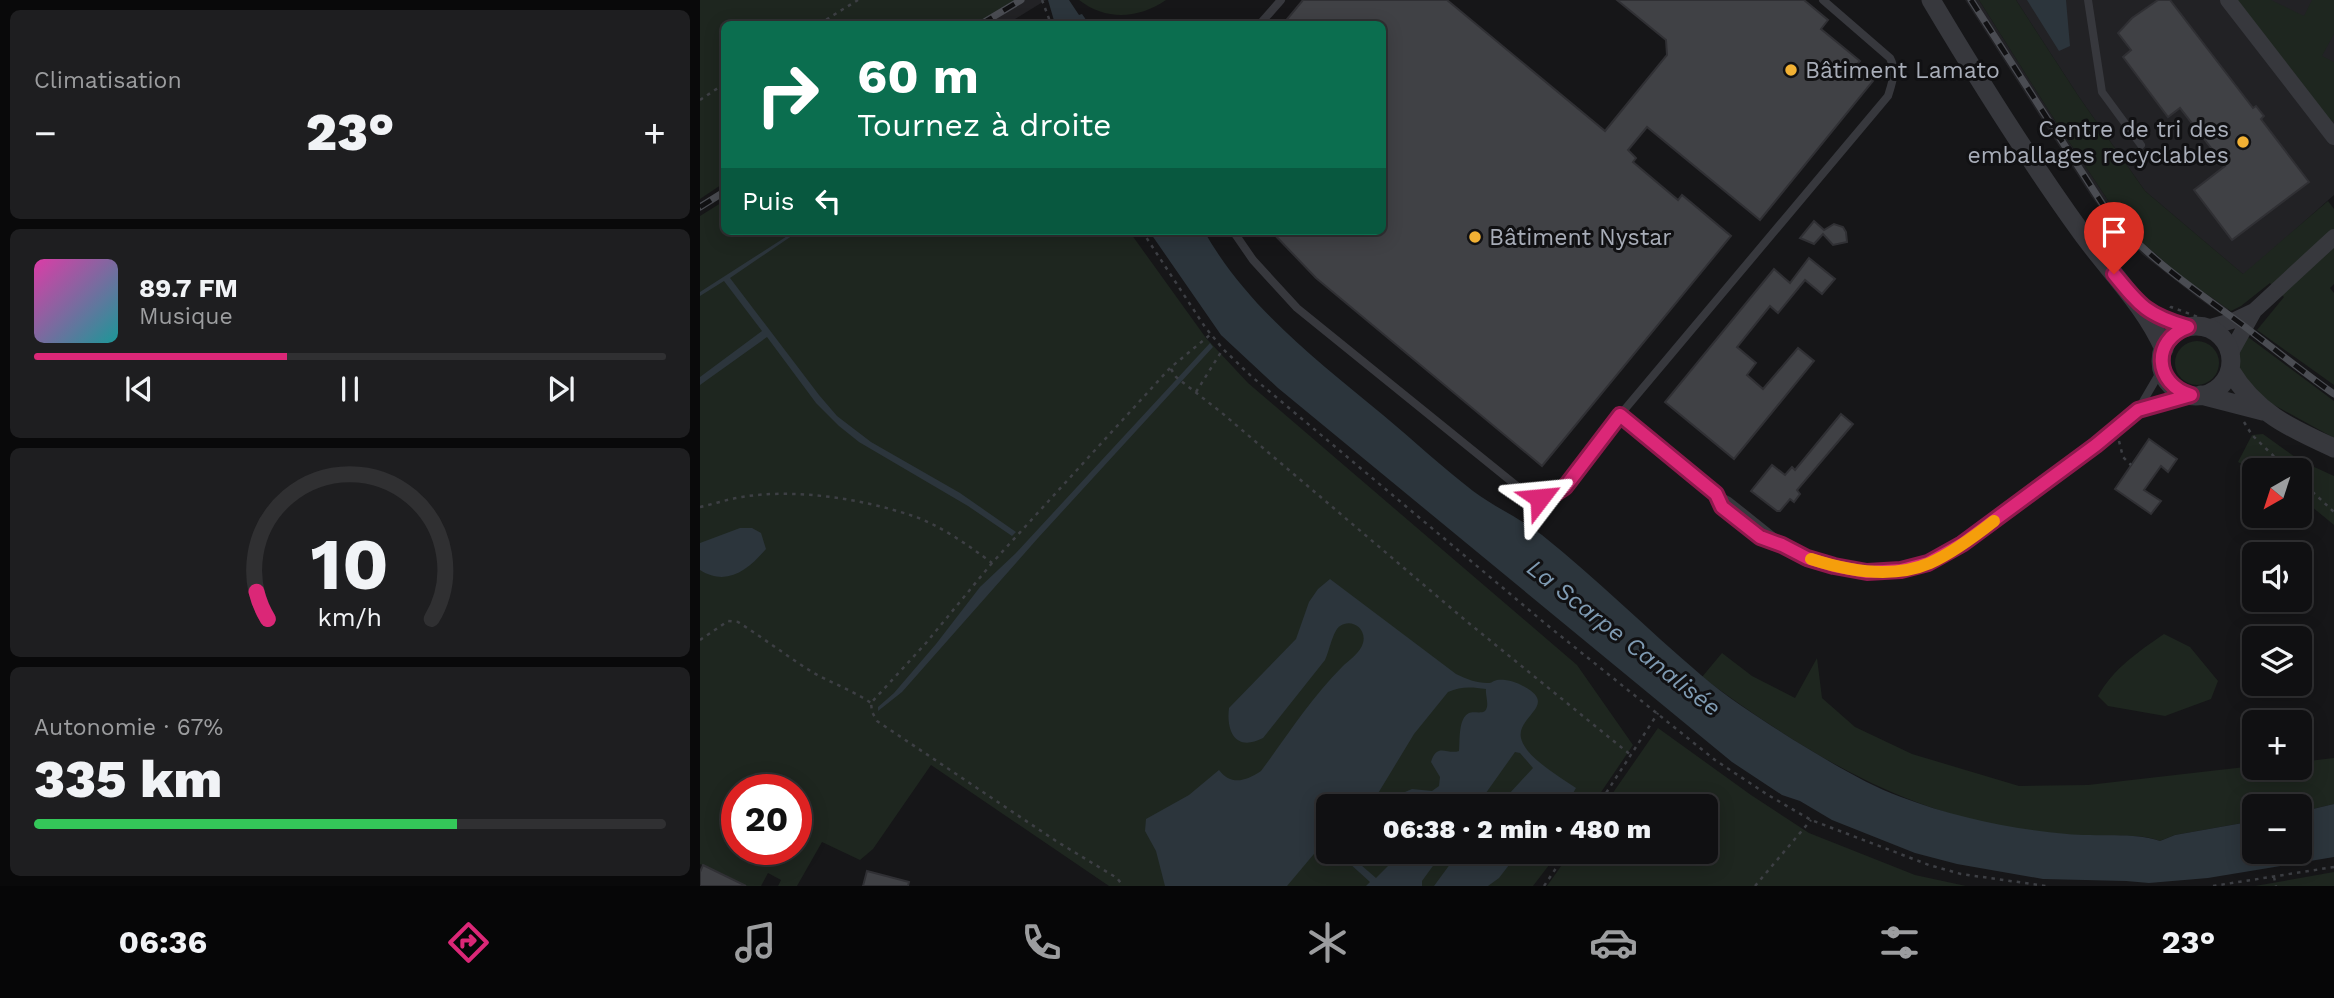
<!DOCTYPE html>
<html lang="fr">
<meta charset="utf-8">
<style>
:root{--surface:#101012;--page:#1e1e20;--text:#f1f3f6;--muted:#9c9d9f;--line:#303032;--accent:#db2777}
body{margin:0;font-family:"Work Sans",sans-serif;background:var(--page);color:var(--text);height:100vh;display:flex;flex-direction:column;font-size:26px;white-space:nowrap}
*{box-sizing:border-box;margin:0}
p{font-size:23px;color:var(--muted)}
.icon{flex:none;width:38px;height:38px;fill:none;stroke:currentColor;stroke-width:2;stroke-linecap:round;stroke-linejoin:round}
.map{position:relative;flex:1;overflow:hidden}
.panel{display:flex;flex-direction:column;gap:10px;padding:10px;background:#09090a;width:700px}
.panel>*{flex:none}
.banner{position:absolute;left:21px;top:21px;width:665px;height:214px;border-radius:10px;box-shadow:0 4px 18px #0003,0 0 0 2px var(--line);background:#0b6e4f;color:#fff;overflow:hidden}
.needle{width:46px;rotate:219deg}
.fabs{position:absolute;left:1542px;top:458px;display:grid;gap:14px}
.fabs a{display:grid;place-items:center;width:70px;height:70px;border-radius:10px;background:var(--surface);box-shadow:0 4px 18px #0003,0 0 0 2px var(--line);font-size:35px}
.speed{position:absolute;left:21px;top:774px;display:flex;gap:14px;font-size:35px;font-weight:700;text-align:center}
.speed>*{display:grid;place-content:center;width:91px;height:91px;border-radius:50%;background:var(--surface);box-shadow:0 4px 18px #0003,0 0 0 2px var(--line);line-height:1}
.speed .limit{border:10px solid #d22;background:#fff;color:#111}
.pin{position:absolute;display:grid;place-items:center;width:60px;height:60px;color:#fff;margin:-72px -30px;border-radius:50% 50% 50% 0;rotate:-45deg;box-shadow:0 0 7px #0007}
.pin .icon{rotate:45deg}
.me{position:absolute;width:77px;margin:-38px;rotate:61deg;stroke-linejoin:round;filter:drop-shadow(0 0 5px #0008)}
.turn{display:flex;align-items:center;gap:24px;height:147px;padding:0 21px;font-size:32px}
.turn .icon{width:91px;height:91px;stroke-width:2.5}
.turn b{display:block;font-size:49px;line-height:60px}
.then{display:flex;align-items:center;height:66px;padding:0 21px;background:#0003;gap:14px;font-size:26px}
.big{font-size:52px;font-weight:800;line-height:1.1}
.panel .widget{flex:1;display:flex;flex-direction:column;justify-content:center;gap:10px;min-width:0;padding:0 24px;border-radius:10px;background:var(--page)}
.panel .dial{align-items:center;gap:0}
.dial svg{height:182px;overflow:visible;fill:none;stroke:var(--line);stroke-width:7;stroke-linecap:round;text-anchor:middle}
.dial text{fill:var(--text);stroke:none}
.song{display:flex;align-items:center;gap:21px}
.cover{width:84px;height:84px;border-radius:10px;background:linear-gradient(135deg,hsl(320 70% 55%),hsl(180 70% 35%))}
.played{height:7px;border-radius:4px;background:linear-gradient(90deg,var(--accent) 40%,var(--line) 40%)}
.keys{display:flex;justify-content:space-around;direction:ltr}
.heat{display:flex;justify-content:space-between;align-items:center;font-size:38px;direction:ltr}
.charge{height:10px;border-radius:5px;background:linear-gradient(90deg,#34c759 67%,var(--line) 0)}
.trip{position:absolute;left:616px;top:794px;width:402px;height:70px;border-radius:10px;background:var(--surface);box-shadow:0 4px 18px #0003,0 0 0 2px var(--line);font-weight:800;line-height:70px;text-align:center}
.menu{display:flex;height:112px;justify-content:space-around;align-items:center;background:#060607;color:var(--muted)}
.menu .icon{width:49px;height:49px}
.menu .active{color:var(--accent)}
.menu b{font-size:32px;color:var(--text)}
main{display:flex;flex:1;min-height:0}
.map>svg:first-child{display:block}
.built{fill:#222225}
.green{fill:#1e261f;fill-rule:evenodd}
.water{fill:#2c353c}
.building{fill:#404145;stroke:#303034;stroke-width:2}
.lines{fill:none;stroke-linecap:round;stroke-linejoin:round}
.path{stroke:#3d3f44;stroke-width:2.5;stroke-dasharray:3.5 5;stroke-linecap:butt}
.service{stroke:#37383d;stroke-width:8}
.minor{stroke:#37383d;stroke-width:16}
.tertiary{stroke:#37383d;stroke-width:19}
.rail-casing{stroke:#4a4c52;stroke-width:7}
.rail{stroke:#111113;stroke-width:4.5;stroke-dasharray:13;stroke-linecap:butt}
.route-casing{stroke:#8e194d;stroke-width:18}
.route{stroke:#db2777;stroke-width:12}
.slow{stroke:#f59e0b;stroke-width:12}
.poi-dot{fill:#f2b134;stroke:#111113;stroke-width:2.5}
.labels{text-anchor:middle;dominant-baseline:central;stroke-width:6;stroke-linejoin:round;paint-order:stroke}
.poi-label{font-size:23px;fill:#a8adb8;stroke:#111113;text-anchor:start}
.water-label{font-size:24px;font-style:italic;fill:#7f9bb3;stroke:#111113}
</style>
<main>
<section class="panel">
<div class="widget"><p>Climatisation</p>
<div class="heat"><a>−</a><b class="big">23°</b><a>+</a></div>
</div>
<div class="widget">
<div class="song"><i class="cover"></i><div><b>89.7 FM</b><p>Musique</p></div></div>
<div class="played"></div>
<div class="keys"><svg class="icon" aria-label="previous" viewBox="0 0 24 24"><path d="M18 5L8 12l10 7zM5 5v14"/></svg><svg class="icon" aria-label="pause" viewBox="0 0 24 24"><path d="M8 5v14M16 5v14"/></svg><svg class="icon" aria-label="next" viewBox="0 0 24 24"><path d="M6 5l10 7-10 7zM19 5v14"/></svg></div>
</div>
<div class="widget dial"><svg viewBox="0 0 100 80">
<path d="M14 69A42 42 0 1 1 86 69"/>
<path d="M14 69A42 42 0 0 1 9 57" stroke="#db2777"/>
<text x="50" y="56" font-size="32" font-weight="700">10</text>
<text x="50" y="72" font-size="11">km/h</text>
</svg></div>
<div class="widget"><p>Autonomie · 67%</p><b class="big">335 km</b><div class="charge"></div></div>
</section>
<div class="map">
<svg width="1634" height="886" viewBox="0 0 1634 886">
<rect width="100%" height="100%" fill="#161618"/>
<path class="built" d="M 316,0 L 346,0 L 307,24 L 277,24 Z
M 1265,0 L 1279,0 L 1356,122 L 1427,229 L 1482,277 L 1529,309 L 1521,314 L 1498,298 L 1443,255 L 1415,228 L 1391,196 Z
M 1316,0 L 1634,0 L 1634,195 L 1544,275 L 1445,191 L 1379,97 Z"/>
<path class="green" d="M 0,0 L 316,0 L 277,24 L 24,24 L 24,183 L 0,199 Z
M 379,0 L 466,0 C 438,19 406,21 379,0 Z
M 1279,0 L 1316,0 L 1379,97 L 1445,191 L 1543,274 L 1628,201 L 1634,209 L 1634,284 L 1630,288 L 1634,293 L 1634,385 L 1557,330 L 1584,297 L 1570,283 L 1541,306 L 1531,311 L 1482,277 L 1427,229 L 1356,122 Z
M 1537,0 L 1571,0 L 1604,16 L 1612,0 L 1634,0 L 1634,34 L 1622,56 L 1634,62 L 1634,120 L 1631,122 Z
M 24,201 L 24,231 L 429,231 L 506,338 L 548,383 L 877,665 L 933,745 L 891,807 L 628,807 L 628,852 L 859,852 L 833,886 L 409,886 L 231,765 L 173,849 L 160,860 L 122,842 L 97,886 L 78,886 L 81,880 L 68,873 L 61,886 L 46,886 L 0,864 L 0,216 ZM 37,789 L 96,789 L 96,849 L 37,849 Z
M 1548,337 L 1634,401 L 1634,438 L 1565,400 L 1539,369 L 1536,351 Z
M1475 363a22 22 0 1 1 44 0a22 22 0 1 1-44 0Z
M 1563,434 L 1599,460 L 1634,476 L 1634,525 L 1600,497 L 1600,471 L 1554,471 L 1538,462 L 1552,435 Z
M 1464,634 L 1490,647 L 1518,681 L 1511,699 L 1465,716 L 1408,706 L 1398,696 C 1414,668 1438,652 1464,634 Z
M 1022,653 L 1052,676 L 1095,698 L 1117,658 L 1122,698 L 1155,727 L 1212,754 L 1319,786 L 1388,785 L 1554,766 L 1554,768 L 1600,768 L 1600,762 L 1634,758 L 1634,804 L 1600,812 L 1600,807 L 1554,807 L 1554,821 L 1475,835 L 1460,841 C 1438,833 1414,837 1391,836 C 1363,835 1334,832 1306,827 C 1192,807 1094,745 1002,677 Z
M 958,728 L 1051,795 L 1109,833 L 1215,875 L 1266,886 L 847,886 L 871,852 L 1006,852 L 1006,807 L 903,807 Z
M 1634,872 L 1634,886 L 1555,886 Z"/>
<path class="water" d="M 348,0 L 369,0 L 379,15 L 382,14 L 389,24 L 355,24 Z
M 1327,0 L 1366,0 L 1370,46 L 1359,51 Z
M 95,231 L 99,231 L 30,278 L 119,395 L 137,416 L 171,442 L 260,493 L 316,532 L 312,536 L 268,506 L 159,442 L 139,426 L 116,403 L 67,337 L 0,385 L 0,377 L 62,331 L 24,281 L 0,296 L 0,292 Z
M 449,231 L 504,231 C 547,307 616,360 683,415 C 713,440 742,467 773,491 C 794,507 820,518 842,535 C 897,579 947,629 1001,675 C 1029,699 1061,719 1092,739 C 1127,760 1163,783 1201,797 C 1254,817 1310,829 1367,834 C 1395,837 1435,832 1460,841 L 1475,835 L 1554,821 L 1554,852 L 1600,852 L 1600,812 L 1634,804 L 1634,857 L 1508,878 L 1449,883 L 1426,881 L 1343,879 L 1257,864 L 1215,853 L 1132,820 L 1100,801 L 1082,795 L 1032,762 L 578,388 L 521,335 Z
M 510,343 L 513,347 L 338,538 L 202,692 L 178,711 L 178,707 L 194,693 L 236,644 L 280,587 L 316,553 Z
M 40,528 L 52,528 L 61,533 L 66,549 C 48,570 27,587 0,570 L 0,543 Z
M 630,579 L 756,674 C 766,679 777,683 787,683 C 794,683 790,682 797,680 C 806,679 816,682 823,686 C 860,705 816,716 821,738 C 825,757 860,777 876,788 L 865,807 L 797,807 L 833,768 L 820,753 L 815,752 L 776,807 L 707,807 L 703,802 L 705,792 L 712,789 L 732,791 L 739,786 L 740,777 L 731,762 C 737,742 747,755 759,751 C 760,741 758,718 769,713 C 773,711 781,714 785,711 C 790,706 785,695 786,689 C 772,687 761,686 748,692 L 714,734 L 674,800 L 667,807 L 628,807 L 628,845 L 624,842 L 587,886 L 465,886 L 456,851 L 445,831 L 446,819 L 489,795 L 519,770 C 531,786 546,781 561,771 C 587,736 611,698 642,667 C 648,661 661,652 663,643 C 667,629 652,618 640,626 C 633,630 629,652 625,660 L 563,738 C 536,752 526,732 529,708 L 596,639 L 609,602 L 618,589 Z
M 637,852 L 646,852 L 676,878 L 697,857 L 693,852 L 743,852 L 722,881 L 722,886 L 666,886 L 670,882 Z
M 759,852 L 819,852 L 799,878 L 788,886 L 734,886 Z"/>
<path class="building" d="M 603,0 L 747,0 L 905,131 L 967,55 L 966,40 L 917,0 L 1104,0 L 1128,20 L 1121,29 L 1160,61 L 1155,66 L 1173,81 L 1060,220 L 947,127 L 928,150 L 936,158 L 933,162 L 978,200 L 982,195 L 1031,236 L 842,466 L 616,278 L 571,231 L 682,231 L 682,24 L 583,24 Z
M 1458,0 L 1470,0 L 1553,108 L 1556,106 L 1564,116 L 1561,119 L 1609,182 L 1532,240 L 1494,190 L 1525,166 L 1480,108 L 1468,117 L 1423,57 L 1431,50 L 1418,33 L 1432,18 Z
M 1114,221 L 1124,230 L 1134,224 L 1143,227 L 1146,232 L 1147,242 L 1133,245 L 1123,234 L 1114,244 L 1100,238 Z
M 1109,258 L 1135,279 L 1122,294 L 1105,280 L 1078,313 L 1070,306 L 1037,347 L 1056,363 L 1047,375 L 1063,389 L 1098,348 L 1114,361 L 1034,459 L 965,402 L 1074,269 L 1090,283 Z
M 1141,414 L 1153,424 L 1097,490 L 1100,494 L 1094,502 L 1090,499 L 1080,511 L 1077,511 L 1051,491 L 1072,465 L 1085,475 L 1092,467 L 1095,470 Z
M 1449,439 L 1477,459 L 1468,472 L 1461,466 L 1444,490 L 1461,501 L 1451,514 L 1415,489 Z
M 3,865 L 46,886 L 0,886 L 0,872 Z
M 167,871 L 209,882 L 208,886 L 163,886 Z"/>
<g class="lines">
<path class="path" d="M 342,0 L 351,24
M 119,24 L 158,0
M 0,100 L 24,84
M 442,231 L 505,327 L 523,349 L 551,376 L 847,625 L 1015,760 L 1068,795 L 1111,820 L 1229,865 L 1261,874 L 1346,886
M 1467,316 L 1471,307 L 1498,317
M 471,369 L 476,377 L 522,413 L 765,620 L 932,756
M 496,392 L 523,349
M 1544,422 L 1552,435 L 1589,471
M 1419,441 L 1423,457 L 1431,465
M 1600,480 L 1634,512
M 0,507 C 14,504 28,499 42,497 C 95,488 163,499 213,516 C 238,524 271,547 292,563 L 470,368 L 511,334
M 292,563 L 226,643 L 171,703 L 172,712 L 177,721 L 356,841 L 417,878 L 423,886
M 0,640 L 28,621 L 38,622 C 63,638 87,656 112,672 C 131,683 152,690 171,703
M 897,807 L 958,713
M 1574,877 L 1576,886
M 844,886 L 867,852
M 1055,886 L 1111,820
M 1513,886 L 1634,867"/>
<path class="service" d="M 1388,0 L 1402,92 L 1441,145
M 560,24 L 581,0
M 533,231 L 553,260 L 597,308 L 828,495 L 840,498 L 850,497 L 865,487 L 920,415 L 1188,96 C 1192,83 1197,71 1190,58 L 1123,0
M 1438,410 L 1462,369
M 920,415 L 1016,494 L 1029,501 L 1079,541
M 1016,494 L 1022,507 L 1060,537 L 1082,545 L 1107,558 L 1134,567 L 1167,572 L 1201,570 L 1228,563 L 1262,544 L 1396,445 L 1438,410 L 1491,395"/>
<path class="minor" d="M 1528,0 L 1634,137
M 1507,328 L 1535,320 L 1554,311 L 1634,237
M 1530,354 L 1554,311"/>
<path class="tertiary" d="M 1231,0 C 1278,79 1327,157 1381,232 C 1409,271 1444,304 1464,349
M1461 361a35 35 0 1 1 70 0a35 35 0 1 1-70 0Z
M 1530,370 C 1556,413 1590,428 1634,448
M 1501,395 L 1563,411"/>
<g class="rail-casing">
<path id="rail" d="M 1271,0 L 1405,208 C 1444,256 1494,289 1544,326 C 1574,349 1603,372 1634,394
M 281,24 L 321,0
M 0,207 L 24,192"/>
</g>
<use href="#rail" class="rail"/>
</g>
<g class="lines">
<g class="route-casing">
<path id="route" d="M 840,498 L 850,497 L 865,487 L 920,415 L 1016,494 L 1022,507 L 1060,537 L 1082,545 L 1107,558 L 1134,566 L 1167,572 L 1201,570 L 1228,563 L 1262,544 L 1396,445 L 1438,410 L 1491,395 C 1454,384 1451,340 1488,327 C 1447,315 1440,306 1414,274"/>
</g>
<use href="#route" class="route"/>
<path class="slow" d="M 1111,559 C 1148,571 1193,579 1230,563 C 1252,553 1275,536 1294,521"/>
</g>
<g class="poi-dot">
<circle cx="1091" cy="70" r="7"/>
<circle cx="1543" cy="142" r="7"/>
<circle cx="775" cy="237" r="7"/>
</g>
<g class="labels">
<g class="poi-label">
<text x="1105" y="70">Bâtiment Lamato</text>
<text x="1529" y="129" text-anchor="end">Centre de tri des<tspan x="1529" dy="26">emballages recyclables</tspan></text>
<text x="789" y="237">Bâtiment Nystar</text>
</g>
<g class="water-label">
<text transform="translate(924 638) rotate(38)">La Scarpe Canalisée</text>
</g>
</g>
</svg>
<div class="fabs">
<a><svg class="needle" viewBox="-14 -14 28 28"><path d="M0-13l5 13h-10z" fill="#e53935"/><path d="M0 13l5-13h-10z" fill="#9c9d9f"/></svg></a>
<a><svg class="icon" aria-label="sound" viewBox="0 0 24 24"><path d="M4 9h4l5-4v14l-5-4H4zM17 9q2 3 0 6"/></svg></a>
<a><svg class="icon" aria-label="layers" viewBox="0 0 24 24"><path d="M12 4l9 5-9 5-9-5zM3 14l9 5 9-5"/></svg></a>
<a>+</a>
<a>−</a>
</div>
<div class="speed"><div class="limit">20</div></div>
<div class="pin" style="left:1414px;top:274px;background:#d93025"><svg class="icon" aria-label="arrive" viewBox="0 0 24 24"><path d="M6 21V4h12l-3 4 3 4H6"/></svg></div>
<svg class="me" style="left:840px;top:498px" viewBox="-20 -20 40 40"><path d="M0-17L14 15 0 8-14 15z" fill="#db2777" stroke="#fff" stroke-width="4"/></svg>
<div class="trip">06:38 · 2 min · 480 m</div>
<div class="banner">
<div class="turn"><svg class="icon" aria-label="right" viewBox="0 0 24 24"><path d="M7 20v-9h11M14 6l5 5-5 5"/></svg><div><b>60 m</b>Tournez à droite</div></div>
<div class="then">Puis<svg class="icon" aria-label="left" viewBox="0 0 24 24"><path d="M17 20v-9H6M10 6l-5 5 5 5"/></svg></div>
</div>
</div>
</main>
<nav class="menu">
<b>06:36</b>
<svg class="icon active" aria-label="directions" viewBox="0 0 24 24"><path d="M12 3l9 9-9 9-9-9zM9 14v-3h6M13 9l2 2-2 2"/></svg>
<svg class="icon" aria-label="music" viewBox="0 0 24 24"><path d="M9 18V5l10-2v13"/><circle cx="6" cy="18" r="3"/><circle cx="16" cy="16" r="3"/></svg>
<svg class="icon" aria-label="phone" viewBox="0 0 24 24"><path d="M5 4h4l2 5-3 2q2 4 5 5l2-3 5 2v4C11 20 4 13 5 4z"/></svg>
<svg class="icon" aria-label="climate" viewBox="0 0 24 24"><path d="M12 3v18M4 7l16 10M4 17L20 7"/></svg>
<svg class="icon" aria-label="car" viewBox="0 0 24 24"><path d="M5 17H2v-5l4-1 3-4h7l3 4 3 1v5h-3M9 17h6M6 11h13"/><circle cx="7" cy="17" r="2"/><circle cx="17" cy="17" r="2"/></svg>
<svg class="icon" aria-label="filters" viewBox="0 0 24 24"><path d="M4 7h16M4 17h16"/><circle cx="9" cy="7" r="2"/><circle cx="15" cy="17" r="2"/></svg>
<b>23°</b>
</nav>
